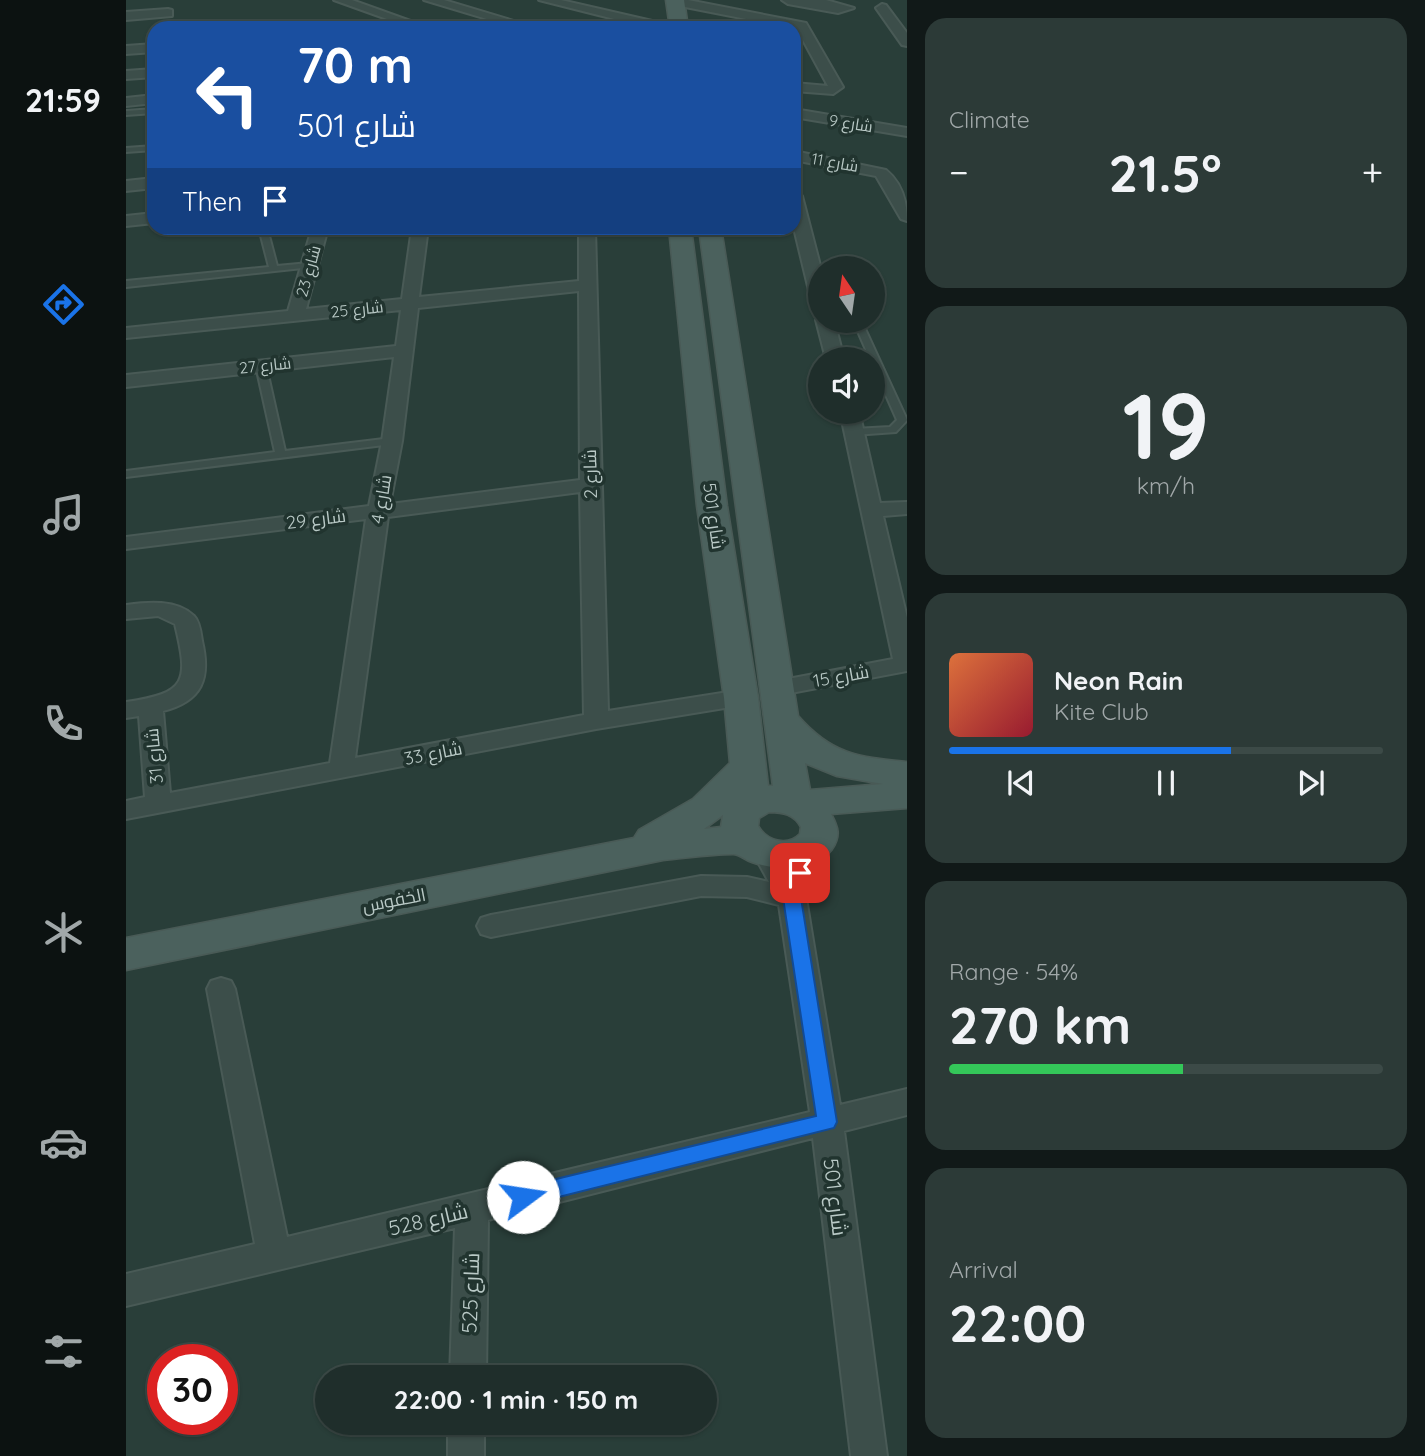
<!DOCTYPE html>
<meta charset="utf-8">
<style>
:root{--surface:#1f2e2b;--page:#2c3a37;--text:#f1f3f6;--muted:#a1a8a9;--line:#3c4a47;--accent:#1a73e8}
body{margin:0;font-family:Quicksand,Cairo,sans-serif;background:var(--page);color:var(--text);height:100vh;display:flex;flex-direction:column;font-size:26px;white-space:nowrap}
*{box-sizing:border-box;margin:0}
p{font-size:23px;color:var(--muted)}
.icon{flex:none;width:38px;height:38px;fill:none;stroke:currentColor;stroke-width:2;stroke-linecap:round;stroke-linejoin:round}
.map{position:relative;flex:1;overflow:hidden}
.side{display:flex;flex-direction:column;gap:18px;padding:18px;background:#111918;width:518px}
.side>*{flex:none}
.hud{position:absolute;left:21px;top:21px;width:654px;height:214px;border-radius:21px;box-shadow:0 2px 5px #0004,0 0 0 2px var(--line);background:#1a4fa0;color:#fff;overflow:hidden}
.needle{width:46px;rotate:347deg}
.fabs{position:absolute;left:682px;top:256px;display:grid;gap:14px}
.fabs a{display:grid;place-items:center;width:77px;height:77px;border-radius:50%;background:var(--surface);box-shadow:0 2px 5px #0004,0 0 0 2px var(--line);font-size:35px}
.speed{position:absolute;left:21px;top:1344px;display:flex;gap:14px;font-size:35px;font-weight:700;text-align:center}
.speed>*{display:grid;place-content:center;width:91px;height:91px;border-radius:50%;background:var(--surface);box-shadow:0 2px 5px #0004,0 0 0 2px var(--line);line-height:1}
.speed .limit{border:10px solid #d22;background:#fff;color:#111}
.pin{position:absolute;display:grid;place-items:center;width:60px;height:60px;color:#fff;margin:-30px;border-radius:14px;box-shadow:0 4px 10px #0006}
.me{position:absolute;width:77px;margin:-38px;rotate:76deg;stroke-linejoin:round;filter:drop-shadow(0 0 5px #0008)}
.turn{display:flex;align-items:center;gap:24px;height:147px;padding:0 35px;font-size:32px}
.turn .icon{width:91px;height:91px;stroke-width:2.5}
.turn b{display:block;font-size:49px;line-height:60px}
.then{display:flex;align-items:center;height:66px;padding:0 35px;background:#0003;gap:14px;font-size:26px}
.big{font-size:52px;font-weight:700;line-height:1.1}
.side .tile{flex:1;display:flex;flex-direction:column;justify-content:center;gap:10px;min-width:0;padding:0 24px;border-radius:21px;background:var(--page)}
.side .dial{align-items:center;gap:0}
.dial b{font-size:91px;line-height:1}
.song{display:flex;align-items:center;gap:21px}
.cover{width:84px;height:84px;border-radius:10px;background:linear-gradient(135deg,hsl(20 70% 55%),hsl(350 70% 35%))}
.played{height:7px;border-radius:4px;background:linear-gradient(90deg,var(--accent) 65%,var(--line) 65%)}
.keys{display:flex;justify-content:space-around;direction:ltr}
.heat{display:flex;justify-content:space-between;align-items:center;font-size:38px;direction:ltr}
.charge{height:10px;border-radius:5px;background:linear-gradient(90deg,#34c759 54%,var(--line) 0)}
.trip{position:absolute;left:189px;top:1365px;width:402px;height:70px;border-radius:35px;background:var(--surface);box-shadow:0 2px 5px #0004,0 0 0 2px var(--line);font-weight:700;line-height:70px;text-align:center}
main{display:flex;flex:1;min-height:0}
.tabs{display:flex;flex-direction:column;width:126px;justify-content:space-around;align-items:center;background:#0c1211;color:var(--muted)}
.tabs .icon{width:49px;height:49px}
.tabs .selected{color:var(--accent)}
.tabs b{font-size:32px;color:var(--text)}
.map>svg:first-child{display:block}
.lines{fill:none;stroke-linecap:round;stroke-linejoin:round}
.lane-casing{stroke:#495a56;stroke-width:4}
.street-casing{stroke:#495a56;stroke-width:4}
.secondary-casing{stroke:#495a56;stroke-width:3}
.lane{fill:#3c4e4a;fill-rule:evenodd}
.street{fill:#3c4e4a;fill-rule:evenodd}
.secondary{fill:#4b615d;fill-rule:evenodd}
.route{fill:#1a73e8;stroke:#114b97;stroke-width:2}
.labels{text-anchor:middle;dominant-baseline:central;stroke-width:7;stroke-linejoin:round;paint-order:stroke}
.far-street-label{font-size:16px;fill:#b9c9c6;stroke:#21342f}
.street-label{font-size:18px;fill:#b9c9c6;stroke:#21342f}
.near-street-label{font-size:21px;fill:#b9c9c6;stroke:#21342f}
</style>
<main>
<nav class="tabs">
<b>21:59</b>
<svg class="icon selected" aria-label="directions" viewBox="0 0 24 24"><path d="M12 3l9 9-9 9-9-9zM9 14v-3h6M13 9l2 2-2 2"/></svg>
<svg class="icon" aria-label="music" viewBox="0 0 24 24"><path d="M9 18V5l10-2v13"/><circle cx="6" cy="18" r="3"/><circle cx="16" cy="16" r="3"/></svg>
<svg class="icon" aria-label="phone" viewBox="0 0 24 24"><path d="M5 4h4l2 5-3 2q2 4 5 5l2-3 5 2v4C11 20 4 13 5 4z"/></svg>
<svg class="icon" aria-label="climate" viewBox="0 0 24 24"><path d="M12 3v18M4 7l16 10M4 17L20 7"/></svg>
<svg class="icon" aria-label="car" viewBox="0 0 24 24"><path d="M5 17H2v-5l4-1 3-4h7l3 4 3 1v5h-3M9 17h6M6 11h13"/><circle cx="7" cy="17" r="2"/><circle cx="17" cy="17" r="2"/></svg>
<svg class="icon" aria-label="filters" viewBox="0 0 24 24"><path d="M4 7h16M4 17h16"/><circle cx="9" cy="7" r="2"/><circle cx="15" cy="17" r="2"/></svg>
</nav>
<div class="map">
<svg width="781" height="1456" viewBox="0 0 781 1456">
<rect width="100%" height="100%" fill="#293e39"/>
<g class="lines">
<g class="lane-casing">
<path id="lane" d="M 28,109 L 28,113 L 0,115 L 0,111 Z
M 28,146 L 28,150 L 0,152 L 0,148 Z
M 133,228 L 141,228 L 151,266 L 183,263 L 186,263 L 186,267 L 0,287 L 0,281 L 143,267 Z
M 727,320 L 735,320 L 781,420 L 770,432 L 728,435 L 723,432 L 728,429 L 764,427 L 771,420 L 747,366 L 747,359 L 744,359 Z
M 135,363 L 140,366 L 159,451 L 266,438 L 271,441 L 266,444 L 0,477 L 0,471 L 149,452 L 130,366 Z"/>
</g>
<g class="street-casing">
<path id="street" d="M 208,0 L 226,0 L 304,28 L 286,28 Z
M 298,0 L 318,0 L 411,28 L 391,28 Z
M 413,0 L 435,0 L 535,23 L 537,26 L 524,28 Z
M 562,0 L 680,23 L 717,87 L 707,94 L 668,91 L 668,83 L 702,86 L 671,29 L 549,5 L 543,1 Z
M 656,0 L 700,0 L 728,8 L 712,13 L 662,4 Z
M 756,4 L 760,5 L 781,33 L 781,46 L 776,45 L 750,8 Z
M 42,9 L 46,10 L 46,16 L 0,20 L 0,12 Z
M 28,44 L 28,52 L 0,54 L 0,46 Z
M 28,69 L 28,77 L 0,79 L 0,71 Z
M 28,95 L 28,103 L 0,106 L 0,98 Z
M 668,109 L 781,128 L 781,136 L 668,117 Z
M 668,151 L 760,170 C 776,183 781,201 781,221 L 775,219 L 750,176 L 668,160 Z
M 28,178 L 28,188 L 0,191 L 0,181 Z
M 668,192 L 676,196 L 695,269 L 695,308 L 686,303 L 668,228 Z
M 28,213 L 28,223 L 0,226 L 0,216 Z
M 186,228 L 202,228 L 180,309 L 276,299 L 286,228 L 302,228 L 293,297 L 453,281 L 453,228 L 469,228 L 482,711 L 615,690 L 623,692 L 627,698 L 623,704 L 470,729 L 0,819 L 0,801 L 19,797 L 13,716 L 0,718 L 0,702 C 61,693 63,682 49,624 L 32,616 L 0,619 L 0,605 C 21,602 51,599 68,616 C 74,622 75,634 76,641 C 85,679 76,701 37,711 L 44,793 L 204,763 L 240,519 L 0,549 L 0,537 L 243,506 L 256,441 L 268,357 L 0,387 L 0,375 L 270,346 L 275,310 L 0,338 L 0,328 L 162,311 ZM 453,291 L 454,480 L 264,504 L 276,441 L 292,308 ZM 454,492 L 458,715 L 229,758 L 262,517 Z
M 695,316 L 695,320 L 708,320 L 718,359 L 700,359 L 690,320 Z
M 714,411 L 733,411 L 754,503 L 781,502 L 781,514 L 757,516 L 781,618 L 781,671 L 649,696 L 641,693 L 637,688 L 641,683 L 767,659 Z
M 683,840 L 692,843 L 696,850 L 680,898 L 714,1105 L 781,1089 L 781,1115 L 718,1131 L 761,1456 L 725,1456 L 687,1138 L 362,1220 L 360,1377 L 324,1377 L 329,1228 L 0,1306 L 0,1274 L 129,1244 L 81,989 L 85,981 L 95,978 L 105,981 L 109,989 L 161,1237 L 684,1112 L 653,905 L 621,897 L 575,896 L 365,937 L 355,934 L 351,926 L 355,918 L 365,915 L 575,876 L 621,877 L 643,882 L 627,853 L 631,846 L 640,843 L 649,846 L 663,869 L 674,843 Z
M 322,1423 L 358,1423 L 358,1456 L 322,1456 Z"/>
</g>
<g class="secondary-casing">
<path id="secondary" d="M 540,0 L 558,0 L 562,28 L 544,28 Z
M 543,228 L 565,228 L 601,506 L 632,698 L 642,786 L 647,786 L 573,228 L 595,228 L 672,716 C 706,755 732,757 781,762 L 781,808 L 705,814 C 712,827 715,836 706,849 C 688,872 651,871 626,862 C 619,860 614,854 607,854 C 584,854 560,858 537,860 L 0,970 L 0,938 L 508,838 L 513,830 L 567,799 L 604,763 L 598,698 L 571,506 ZM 679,763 L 711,776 L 757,784 L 684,790 ZM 643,812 C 657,812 668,814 675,827 L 674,834 C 661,847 641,841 632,826 L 633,818 ZM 597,815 L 595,827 L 578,829 Z"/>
</g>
<use href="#lane" class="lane"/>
<use href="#street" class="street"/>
<use href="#secondary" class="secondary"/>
</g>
<path class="route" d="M 674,866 L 680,868 L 682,873 L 675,898 L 711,1122 L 708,1128 L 397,1206 L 389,1203 L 386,1197 L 389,1190 L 397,1187 L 690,1116 L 657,898 L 667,868 Z"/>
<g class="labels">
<g class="far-street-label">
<text transform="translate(725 123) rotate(9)">شارع 9</text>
<text transform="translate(709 162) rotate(10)">شارع 11</text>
<text transform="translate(182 271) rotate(-74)">شارع 23</text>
<text transform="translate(231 309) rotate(-6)">شارع 25</text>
<text transform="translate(139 365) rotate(-6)">شارع 27</text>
</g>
<g class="street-label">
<text transform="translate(464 474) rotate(-91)">شارع 2</text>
<text transform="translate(255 499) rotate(-80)">شارع 4</text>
<text transform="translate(588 516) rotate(82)">شارع 501</text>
<text transform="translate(190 519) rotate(-7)">شارع 29</text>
<text transform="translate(715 676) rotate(-10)">شارع 15</text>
<text transform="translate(307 753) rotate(-11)">شارع 33</text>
<text transform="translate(28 756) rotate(-95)">شارع 31</text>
<text transform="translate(268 900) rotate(-11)">الخفوس</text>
</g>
<g class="near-street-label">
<text transform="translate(710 1197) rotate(83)">شارع 501</text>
<text transform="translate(302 1219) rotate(-13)">شارع 528</text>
<text transform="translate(344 1293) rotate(-88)">شارع 525</text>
</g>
</g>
</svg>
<div class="fabs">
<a><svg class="needle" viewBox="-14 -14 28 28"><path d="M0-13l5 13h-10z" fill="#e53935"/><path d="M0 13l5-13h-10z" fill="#a1a8a9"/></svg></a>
<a><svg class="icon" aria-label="sound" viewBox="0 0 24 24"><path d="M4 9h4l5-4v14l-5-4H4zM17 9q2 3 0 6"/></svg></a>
</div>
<div class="speed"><div class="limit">30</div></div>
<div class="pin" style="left:674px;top:873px;background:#d93025"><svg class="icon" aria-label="arrive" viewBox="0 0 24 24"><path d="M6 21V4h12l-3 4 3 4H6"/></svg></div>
<svg class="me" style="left:397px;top:1197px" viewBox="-20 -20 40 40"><circle r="19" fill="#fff"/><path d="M0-13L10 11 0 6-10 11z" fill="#1a73e8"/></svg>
<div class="trip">22:00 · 1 min · 150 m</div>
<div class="hud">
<div class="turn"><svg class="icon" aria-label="left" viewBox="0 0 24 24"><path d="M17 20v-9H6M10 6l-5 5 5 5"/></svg><div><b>70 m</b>شارع 501</div></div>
<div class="then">Then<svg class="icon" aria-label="arrive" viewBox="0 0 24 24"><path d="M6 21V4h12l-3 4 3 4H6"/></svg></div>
</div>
</div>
<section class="side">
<div class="tile"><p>Climate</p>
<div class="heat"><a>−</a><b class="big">21.5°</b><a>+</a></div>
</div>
<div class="tile dial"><b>19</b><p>km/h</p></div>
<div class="tile">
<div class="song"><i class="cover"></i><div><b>Neon Rain</b><p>Kite Club</p></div></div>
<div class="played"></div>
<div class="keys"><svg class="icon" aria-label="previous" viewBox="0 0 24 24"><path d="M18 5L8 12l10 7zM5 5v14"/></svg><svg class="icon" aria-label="pause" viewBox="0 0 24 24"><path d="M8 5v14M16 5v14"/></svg><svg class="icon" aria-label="next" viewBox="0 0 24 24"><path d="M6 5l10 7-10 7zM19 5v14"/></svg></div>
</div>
<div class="tile"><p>Range · 54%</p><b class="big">270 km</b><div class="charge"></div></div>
<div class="tile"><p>Arrival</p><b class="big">22:00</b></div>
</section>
</main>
